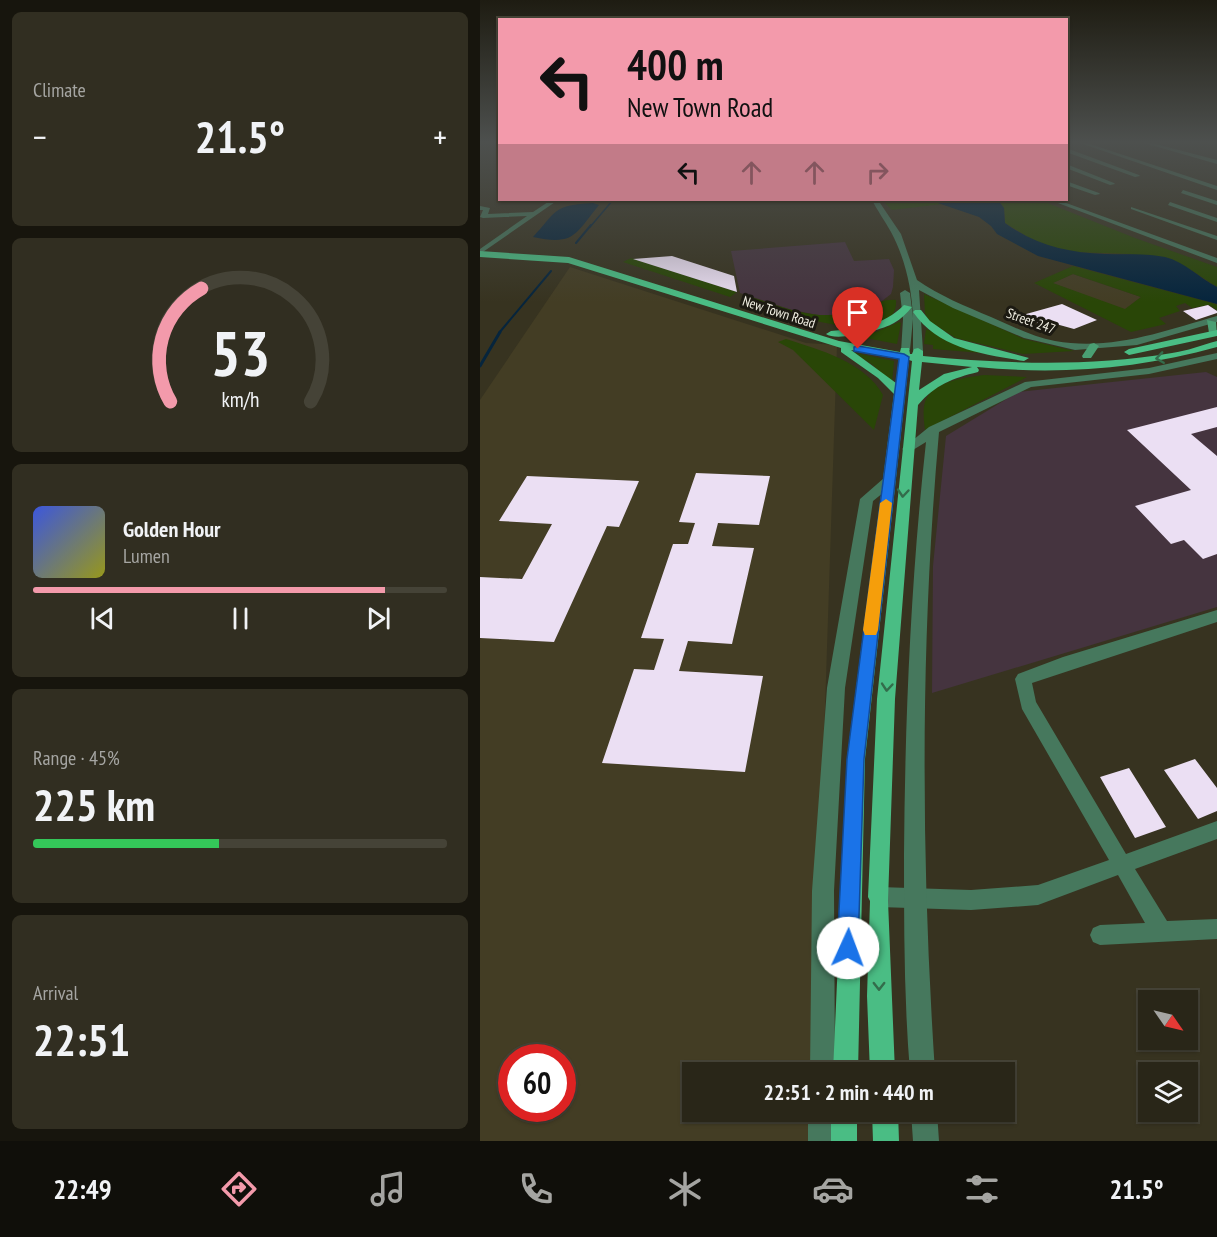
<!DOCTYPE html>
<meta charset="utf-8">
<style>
:root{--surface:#292618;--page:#312e21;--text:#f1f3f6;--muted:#a5a5a2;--line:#454337;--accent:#f39aab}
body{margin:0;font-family:"PT Sans Narrow",sans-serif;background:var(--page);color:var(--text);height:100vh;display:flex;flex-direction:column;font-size:22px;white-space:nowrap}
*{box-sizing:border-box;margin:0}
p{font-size:20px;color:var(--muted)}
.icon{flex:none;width:33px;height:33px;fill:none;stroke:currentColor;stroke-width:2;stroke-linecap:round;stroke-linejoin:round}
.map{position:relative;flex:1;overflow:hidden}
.sheet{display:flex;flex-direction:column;gap:12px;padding:12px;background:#17150d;width:480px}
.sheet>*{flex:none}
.guide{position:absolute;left:18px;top:18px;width:570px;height:183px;border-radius:0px;box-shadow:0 2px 4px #0004,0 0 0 2px var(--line);background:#f39aab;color:#111;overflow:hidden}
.needle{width:39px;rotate:124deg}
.tools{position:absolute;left:658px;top:990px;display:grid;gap:12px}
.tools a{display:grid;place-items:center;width:60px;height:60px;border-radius:0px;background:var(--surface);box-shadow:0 2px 4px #0004,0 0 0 2px var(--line);font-size:30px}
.speed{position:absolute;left:18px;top:1044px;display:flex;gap:12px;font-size:30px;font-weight:700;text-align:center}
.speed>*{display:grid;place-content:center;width:78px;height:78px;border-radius:50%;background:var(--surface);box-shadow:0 2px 4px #0004,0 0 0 2px var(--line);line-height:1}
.speed .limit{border:9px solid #d22;background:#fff;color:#111}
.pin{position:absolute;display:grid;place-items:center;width:51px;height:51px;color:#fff;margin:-62px -26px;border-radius:50% 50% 50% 0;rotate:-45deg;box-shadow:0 0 6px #0007}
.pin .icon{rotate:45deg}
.me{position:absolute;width:66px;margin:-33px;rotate:2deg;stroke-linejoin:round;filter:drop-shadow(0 0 4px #0008)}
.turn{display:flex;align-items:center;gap:21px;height:126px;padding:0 30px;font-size:27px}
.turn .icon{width:78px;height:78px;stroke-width:2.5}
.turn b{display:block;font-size:42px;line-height:51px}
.lanes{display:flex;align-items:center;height:57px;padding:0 30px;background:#0003;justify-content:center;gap:30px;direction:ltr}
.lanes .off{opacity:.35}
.big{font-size:45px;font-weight:700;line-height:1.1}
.sheet .card{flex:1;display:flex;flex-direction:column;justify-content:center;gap:9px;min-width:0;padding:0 21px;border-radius:9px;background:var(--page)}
.sheet .dial{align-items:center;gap:0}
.dial svg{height:156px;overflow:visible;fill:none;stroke:var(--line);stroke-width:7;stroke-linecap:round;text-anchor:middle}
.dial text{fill:var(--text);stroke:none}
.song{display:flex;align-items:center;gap:18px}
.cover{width:72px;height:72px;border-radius:9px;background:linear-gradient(135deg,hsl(230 70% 55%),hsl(60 70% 35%))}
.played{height:6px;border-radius:3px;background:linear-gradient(90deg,var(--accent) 85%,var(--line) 85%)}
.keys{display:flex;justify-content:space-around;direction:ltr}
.heat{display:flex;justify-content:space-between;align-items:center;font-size:33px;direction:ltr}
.charge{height:9px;border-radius:4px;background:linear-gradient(90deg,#34c759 45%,var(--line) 0)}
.trip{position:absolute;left:202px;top:1062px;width:333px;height:60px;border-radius:0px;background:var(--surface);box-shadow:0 2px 4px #0004,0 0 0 2px var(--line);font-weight:700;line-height:60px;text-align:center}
.tabs{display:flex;height:96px;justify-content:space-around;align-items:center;background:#100f0a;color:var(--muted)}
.tabs .icon{width:42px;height:42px}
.tabs .current{color:var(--accent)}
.tabs b{font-size:27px;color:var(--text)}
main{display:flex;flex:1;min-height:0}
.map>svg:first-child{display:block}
.built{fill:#433d24;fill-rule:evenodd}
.medical{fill:#45343f}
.green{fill:#294607;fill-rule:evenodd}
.water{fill:#06253d}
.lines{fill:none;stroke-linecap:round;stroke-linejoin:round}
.stream-far2{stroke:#06253d;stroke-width:1.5}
.stream-far1{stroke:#06253d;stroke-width:2}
.stream{stroke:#06253d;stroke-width:3}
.building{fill:#ebdff3}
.minor{fill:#46785d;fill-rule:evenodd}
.tertiary{fill:#46785d;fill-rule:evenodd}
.secondary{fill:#4a9f73;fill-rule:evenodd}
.primary{fill:#4abd84;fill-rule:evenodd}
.oneway{stroke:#336c4b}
.route{fill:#1a73e8;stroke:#114b97;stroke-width:1.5}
.slow{fill:#f59e0b}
.labels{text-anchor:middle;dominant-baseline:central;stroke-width:6;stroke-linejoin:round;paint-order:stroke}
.far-street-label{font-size:14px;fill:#f1efe3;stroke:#1c1a12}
</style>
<main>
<section class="sheet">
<div class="card"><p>Climate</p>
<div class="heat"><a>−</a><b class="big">21.5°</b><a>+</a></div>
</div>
<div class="card dial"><svg viewBox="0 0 100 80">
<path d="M14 69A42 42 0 1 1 86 69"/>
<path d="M14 69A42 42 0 0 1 30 11" stroke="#f39aab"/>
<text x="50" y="56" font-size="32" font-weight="700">53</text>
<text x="50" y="72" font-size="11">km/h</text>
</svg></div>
<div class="card">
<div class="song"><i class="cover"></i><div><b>Golden Hour</b><p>Lumen</p></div></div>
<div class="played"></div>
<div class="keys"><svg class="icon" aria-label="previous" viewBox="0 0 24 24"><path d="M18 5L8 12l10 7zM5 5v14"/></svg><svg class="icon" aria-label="pause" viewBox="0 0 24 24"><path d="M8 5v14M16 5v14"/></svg><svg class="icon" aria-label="next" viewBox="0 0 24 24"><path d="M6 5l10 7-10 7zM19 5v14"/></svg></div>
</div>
<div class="card"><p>Range · 45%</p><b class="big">225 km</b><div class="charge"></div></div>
<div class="card"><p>Arrival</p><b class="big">22:51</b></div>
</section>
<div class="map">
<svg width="737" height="1141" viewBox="0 0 737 1141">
<rect width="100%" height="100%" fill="#373320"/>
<path class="built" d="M 90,267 L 326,343 L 357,345 L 333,1072 L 213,1072 L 213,1112 L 332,1112 L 331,1141 L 0,1141 L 0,400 ZM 32,1058 L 82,1058 L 82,1108 L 32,1108 Z
M 593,274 L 661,297 L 645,310 L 572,283 Z"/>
<path class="medical" d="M 365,242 L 374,261 L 409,259 L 414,270 L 413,287 L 411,294 L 398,304 L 364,314 L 343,316 L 312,310 L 260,293 L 251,251 Z
M 726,372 L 737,377 L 737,607 L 452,693 L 453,566 L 466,436 L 538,392 Z"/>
<path class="green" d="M 402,200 L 451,200 L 463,204 L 412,210 Z
M 518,200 L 560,200 L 655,238 L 737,267 L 737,287 L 711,270 L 650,254 L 593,252 L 559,244 L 525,223 L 524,208 Z
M 151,258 L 257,292 L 250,297 L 143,262 Z
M 593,266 L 732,303 L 737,305 L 737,310 L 729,305 L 712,308 L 705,303 L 696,306 L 700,311 L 679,318 L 686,324 L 651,332 L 554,283 ZM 593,274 L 661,297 L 645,309 L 573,283 Z
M 444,294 L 544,339 L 594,351 L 543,354 L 476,338 L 449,321 L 445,313 Z
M 268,296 C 299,306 330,319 363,314 C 381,312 399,298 416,300 C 417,313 410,320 397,323 C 356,333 322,315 283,305 C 275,303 268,303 260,300 Z
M 419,322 L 421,323 L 417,344 L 370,335 L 396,332 Z
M 446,329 L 502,353 L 453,349 L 453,345 L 444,344 Z
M 306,339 C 340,350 385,362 403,395 L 394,430 L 313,350 L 298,342 Z
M 375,353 L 414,361 L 412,384 L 393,365 Z
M 504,375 L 547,377 L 445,430 C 444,422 443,413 444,406 C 448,381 485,378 504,375 Z"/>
<path class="water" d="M 449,200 L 518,200 L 524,208 L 525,223 C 555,245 588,253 625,254 C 645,255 665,253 685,257 C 705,262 719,278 737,287 L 737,304 L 558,256 L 517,234 L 511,226 L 499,217 Z
M 113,203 L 119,205 C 95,234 95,246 53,237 C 77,211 73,205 113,203 Z"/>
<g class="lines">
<path class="stream-far2" d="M 110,227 L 133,200"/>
<path class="stream-far1" d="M 96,243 L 111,225
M 19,333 L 71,271"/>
<path class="stream" d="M 0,366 L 20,332"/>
</g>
<path class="building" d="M 192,256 L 254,276 L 257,292 L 153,259 Z
M 582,304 L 617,320 L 594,329 L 576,324 L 567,326 L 539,316 Z
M 728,305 L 737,311 L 737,313 L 716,320 L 703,311 Z
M 737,407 L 737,427 L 711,434 L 737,456 L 737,554 L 723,559 L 704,540 L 691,544 L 655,506 L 711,490 L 647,430 Z
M 216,473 L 290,476 L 279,525 L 238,523 L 232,546 L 274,548 L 252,644 L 208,641 L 199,671 L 283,676 L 265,772 L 122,763 L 154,669 L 174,670 L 184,639 L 161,638 L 193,544 L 208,544 L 215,523 L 199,522 Z
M 47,476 L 159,481 L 139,527 L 127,526 L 74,642 L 0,638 L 0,577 L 42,579 L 72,524 L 19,521 Z
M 715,759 L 737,788 L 737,811 L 718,819 L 684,770 Z
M 649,768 L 686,827 L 655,838 L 620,777 Z"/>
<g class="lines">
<path class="minor" d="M 600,143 L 607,143 L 737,186 L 737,190 Z
M 664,143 L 672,143 L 737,160 L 737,164 Z
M 586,148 L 659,175 L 660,176 L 655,177 L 586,152 Z
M 586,164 L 634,183 L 635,184 L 630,185 L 586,168 Z
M 20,177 L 20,181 L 17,180 L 17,178 Z
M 586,181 L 619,193 L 620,194 L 615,195 L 586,185 Z
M 703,190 L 737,201 L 737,205 L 701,193 Z
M 71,200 L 78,200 L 0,254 L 0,249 L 47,216 L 3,218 L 0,217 L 3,210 L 0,210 L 0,206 L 10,208 L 8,214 L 53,212 Z
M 570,200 L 578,200 L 737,258 L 737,263 Z
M 690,202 L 737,218 L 737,222 L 688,205 Z
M 651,207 L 737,236 L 737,240 L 651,209 Z
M 737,610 L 737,622 L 552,683 L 556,702 L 646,854 L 737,821 L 737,839 L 655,869 L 687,921 L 737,919 L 737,939 L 620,945 L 613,942 L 610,935 L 613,928 L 620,925 L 665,923 L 638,875 L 558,905 L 491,910 L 399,907 L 392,904 L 389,897 L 392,890 L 399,887 L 491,890 L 558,885 L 629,860 L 542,709 L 535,679 L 538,674 L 583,657 Z"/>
<path class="tertiary" d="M 392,200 L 398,200 L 421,234 L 437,280 C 460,296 485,306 511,317 C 532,326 553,337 575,341 C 632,351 684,331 737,316 L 737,322 L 657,345 L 595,350 L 544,338 L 473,308 L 439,290 L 443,351 L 438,354 L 433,351 L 433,319 L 430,350 L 421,352 L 423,319 L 420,293 L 425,290 L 430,293 L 433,318 C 432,289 425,258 411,232 C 405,221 397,210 392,200 Z
M 737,353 L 737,359 L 669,374 L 551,387 L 459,432 C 440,645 441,859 455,1072 L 430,1072 C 424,1000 424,927 424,854 C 425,717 431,578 446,442 L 428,453 L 422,449 L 449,427 L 545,382 L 669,368 Z
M 409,477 L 416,481 L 414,484 L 393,501 L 365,688 L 354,891 L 355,1072 L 330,1072 L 332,891 L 347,688 L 380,499 L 404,478 Z
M 328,1112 L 354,1112 L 354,1141 L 328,1141 Z
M 431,1112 L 457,1112 L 459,1141 L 433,1141 Z"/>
<path class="secondary" d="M 727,320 L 736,322 L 737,335 L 729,333 Z
M 614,343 L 619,346 L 611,358 L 603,358 L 602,356 L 610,344 Z"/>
<path class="primary" d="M 0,251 L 89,257 L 359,341 L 420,352 L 421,348 L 429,348 L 430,354 L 432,354 L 434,349 L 438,348 L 443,351 L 443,356 C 527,364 608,367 692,353 C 707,351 722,345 737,341 L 737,347 C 660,369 577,375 497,367 L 499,370 L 498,372 C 473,378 455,385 438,405 L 415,699 L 408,901 L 415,1072 L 390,1072 L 387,996 L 390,901 L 388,897 L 397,699 L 432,361 L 429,360 L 385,759 L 378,1072 L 353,1072 L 367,759 L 414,394 L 398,378 L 361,352 L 361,348 L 88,263 L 0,257 ZM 371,350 L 419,358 L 416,383 ZM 442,362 L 492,367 L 464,374 L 439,390 Z
M 424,305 L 432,307 C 427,313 421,319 414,323 C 402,330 357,342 346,334 L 351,331 C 379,328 403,326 424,305 Z
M 435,310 L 441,310 L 450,321 L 474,338 L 549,358 L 544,361 C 502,354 459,349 433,312 Z
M 737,330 L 737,336 L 649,355 L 644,352 L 649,349 Z
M 351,1112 L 377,1112 L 377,1141 L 351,1141 Z
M 392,1112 L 418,1112 L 419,1141 L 393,1141 Z"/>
</g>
<defs><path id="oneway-chevron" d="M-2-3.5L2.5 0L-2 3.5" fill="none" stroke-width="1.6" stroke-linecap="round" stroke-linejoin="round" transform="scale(1.5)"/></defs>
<g class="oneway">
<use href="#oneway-chevron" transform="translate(680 358) rotate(172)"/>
<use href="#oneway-chevron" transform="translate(423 493) rotate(95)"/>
<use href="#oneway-chevron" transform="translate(407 687) rotate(95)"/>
<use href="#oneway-chevron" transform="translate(399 986) rotate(90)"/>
</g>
<linearGradient id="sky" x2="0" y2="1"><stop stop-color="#1e1c12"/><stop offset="0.47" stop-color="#4d504e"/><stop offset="1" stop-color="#4d504e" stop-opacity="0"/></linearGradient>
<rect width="737" height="302" fill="url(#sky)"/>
<path class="route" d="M 378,346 L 424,354 L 429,357 L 384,759 L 378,948 L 375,955 L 368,958 L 360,955 L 357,948 L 367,759 L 419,359 L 374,351 L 374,347 Z"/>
<path class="slow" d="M 406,499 L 412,503 L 398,630 L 396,635 L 385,635 L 383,630 L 400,503 Z"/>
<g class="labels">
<g class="far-street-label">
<text transform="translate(299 312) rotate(18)">New Town Road</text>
<text transform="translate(551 321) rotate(20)">Street 247</text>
</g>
</g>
</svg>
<div class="tools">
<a><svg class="needle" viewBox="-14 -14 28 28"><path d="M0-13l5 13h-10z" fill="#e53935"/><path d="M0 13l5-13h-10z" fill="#a5a5a2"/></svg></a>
<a><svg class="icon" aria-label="layers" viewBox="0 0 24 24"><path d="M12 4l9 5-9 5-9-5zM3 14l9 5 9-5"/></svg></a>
</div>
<div class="speed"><div class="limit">60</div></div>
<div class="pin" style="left:378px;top:349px;background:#d93025"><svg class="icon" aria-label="arrive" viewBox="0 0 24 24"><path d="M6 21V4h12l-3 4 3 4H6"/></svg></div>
<svg class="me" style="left:368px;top:948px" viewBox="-20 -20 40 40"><circle r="19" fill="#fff"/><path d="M0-13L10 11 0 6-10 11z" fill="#1a73e8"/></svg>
<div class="trip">22:51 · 2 min · 440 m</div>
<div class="guide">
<div class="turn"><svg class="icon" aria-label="left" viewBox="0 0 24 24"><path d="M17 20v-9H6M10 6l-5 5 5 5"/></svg><div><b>400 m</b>New Town Road</div></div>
<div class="lanes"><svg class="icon" aria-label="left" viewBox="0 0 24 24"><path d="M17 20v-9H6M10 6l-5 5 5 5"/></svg><svg class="icon off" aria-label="ahead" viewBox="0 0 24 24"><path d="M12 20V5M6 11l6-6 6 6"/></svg><svg class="icon off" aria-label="ahead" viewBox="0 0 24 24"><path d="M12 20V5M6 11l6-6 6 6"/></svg><svg class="icon off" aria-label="right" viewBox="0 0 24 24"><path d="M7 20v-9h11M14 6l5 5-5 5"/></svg></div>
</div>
</div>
</main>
<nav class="tabs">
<b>22:49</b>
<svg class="icon current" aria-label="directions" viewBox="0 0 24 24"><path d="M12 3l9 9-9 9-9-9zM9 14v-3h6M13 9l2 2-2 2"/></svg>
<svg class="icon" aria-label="music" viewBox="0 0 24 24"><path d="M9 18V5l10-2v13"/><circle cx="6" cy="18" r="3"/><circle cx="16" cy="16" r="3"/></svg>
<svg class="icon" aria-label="phone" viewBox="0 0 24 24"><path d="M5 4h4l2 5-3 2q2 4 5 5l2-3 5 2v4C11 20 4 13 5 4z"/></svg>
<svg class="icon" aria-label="climate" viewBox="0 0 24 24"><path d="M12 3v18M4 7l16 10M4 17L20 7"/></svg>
<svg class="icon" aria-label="car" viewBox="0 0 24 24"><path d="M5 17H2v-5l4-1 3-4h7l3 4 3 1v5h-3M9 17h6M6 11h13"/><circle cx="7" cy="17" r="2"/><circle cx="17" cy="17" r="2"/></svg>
<svg class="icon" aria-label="filters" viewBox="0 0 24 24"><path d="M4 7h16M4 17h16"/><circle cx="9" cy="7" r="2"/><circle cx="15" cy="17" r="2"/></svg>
<b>21.5°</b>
</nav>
